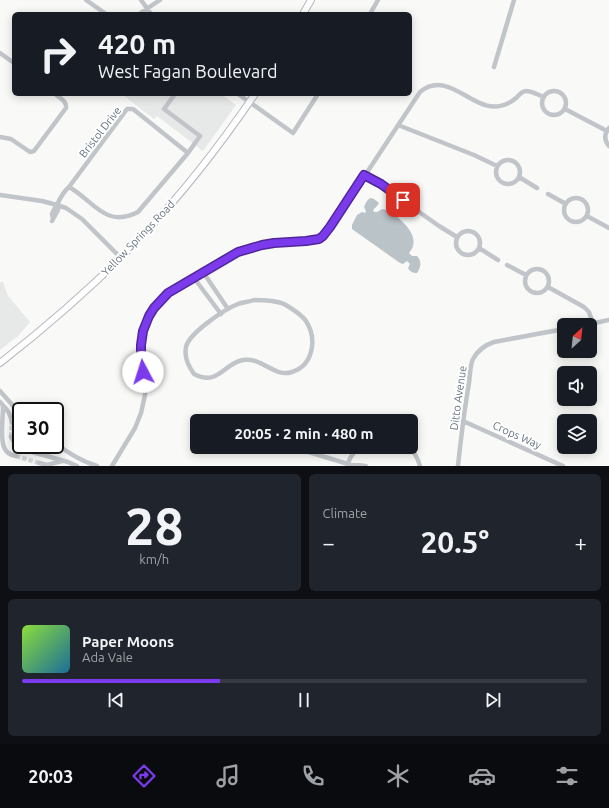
<!DOCTYPE html>
<meta charset="utf-8">
<style>
:root{--surface:#171b24;--page:#20242c;--text:#f1f3f6;--muted:#9ea1a6;--line:#363941;--accent:#7c3aed}
body{margin:0;font-family:Ubuntu,sans-serif;background:var(--page);color:var(--text);height:100vh;display:flex;flex-direction:column;font-size:15px;white-space:nowrap}
*{box-sizing:border-box;margin:0}
p{font-size:13px;color:var(--muted)}
.icon{flex:none;width:22px;height:22px;fill:none;stroke:currentColor;stroke-width:2;stroke-linecap:round;stroke-linejoin:round}
.map{position:relative;height:466px;overflow:hidden}
.details{display:flex;flex-direction:column;gap:8px;padding:8px;background:#0d0f14;flex:1}
.details>*{flex:none}
.hud{position:absolute;left:12px;top:12px;width:400px;height:84px;border-radius:6px;box-shadow:0 2px 10px #0003;background:#171b24;color:var(--text);overflow:hidden}
.needle{width:26px;rotate:27deg}
.controls{position:absolute;left:557px;top:318px;display:grid;gap:8px}
.controls a{display:grid;place-items:center;width:40px;height:40px;border-radius:6px;background:var(--surface);box-shadow:0 2px 10px #0003;font-size:20px}
.speed{position:absolute;left:12px;top:402px;display:flex;gap:8px;font-size:20px;font-weight:700;text-align:center}
.speed>*{display:grid;place-content:center;width:52px;height:52px;border-radius:50%;background:var(--surface);box-shadow:0 2px 10px #0003;line-height:1}
.speed .limit{border:2px solid #111;border-radius:6px;background:#fff;color:#111}
.pin{position:absolute;display:grid;place-items:center;width:34px;height:34px;color:#fff;margin:-17px;border-radius:8px;box-shadow:0 2px 6px #0006}
.me{position:absolute;width:44px;margin:-22px;rotate:355deg;stroke-linejoin:round;filter:drop-shadow(0 0 3px #0008)}
.turn{display:flex;align-items:center;gap:14px;height:84px;padding:0 20px;font-size:18px}
.turn .icon{width:52px;height:52px;stroke-width:2.5}
.turn b{display:block;font-size:28px;line-height:34px}
.big{font-size:30px;font-weight:700;line-height:1.1}
.details .tile{flex:1;display:flex;flex-direction:column;justify-content:center;gap:6px;min-width:0;padding:0 14px;border-radius:6px;background:var(--page)}
.details .dial{align-items:center;gap:0}
.dial b{font-size:52px;line-height:1}
.song{display:flex;align-items:center;gap:12px}
.cover{width:48px;height:48px;border-radius:6px;background:linear-gradient(135deg,hsl(90 70% 55%),hsl(200 70% 35%))}
.played{height:4px;border-radius:2px;background:linear-gradient(90deg,var(--accent) 35%,var(--line) 35%)}
.keys{display:flex;justify-content:space-around;direction:ltr}
.heat{display:flex;justify-content:space-between;align-items:center;font-size:22px;direction:ltr}
.details .tiles{flex:1;display:grid;gap:8px;grid-template-columns:1fr 1fr}
.tile:last-child{grid-column:span 2}
.trip{position:absolute;left:190px;top:414px;width:228px;height:40px;border-radius:6px;background:var(--surface);box-shadow:0 2px 10px #0003;font-weight:700;line-height:40px;text-align:center}
.tabs{display:flex;height:64px;justify-content:space-around;align-items:center;background:#090b0e;color:var(--muted)}
.tabs .icon{width:28px;height:28px}
.tabs .current{color:var(--accent)}
.tabs b{font-size:18px;color:var(--text)}
.map>svg:first-child{display:block}
.built{fill:#e7e8e8}
.water{fill:#bac3c8}
.lines{fill:none;stroke-linecap:round;stroke-linejoin:round}
.minor-tunnel{stroke:#d4d8da;stroke-width:4.5;stroke-dasharray:4.5 2;stroke-linecap:butt}
.secondary-casing{stroke:#b4b9be;stroke-width:8}
.minor{stroke:#c1c5c9;stroke-width:4.5}
.secondary{stroke:#fff;stroke-width:6}
.route-casing{stroke:#51269a;stroke-width:10}
.route{stroke:#7c3aed;stroke-width:7}
.labels{text-anchor:middle;dominant-baseline:central;stroke-width:4;stroke-linejoin:round;paint-order:stroke}
.street-label{font-size:11px;fill:#667480;stroke:#fff}
</style>
<div class="map">
<svg width="609" height="466" viewBox="0 0 609 466">
<rect width="100%" height="100%" fill="#f9f9f8"/>
<path class="built" d="M 124,94 L 221,94 L 236,105 L 203,151 L 157,116 L 154,119 L 123,95 Z
M 0,282 L 3,282 L 8,296 L 30,322 L 19,335 L 0,350 Z"/>
<path class="water" d="M 371,198 L 374,199 L 379,203 L 377,206 L 373,210 L 374,212 L 377,212 L 382,209 C 387,209 391,213 396,216 C 407,225 421,239 409,253 L 412,256 L 417,256 C 422,261 421,267 417,273 C 413,273 410,272 408,268 L 410,264 L 407,261 L 403,264 L 400,263 L 352,229 L 352,225 L 357,215 L 362,212 L 365,213 L 366,211 L 364,207 C 366,203 367,199 371,198 Z"/>
<g class="lines">
<path class="minor-tunnel" d="M 11,437 L 12,423
M 16,456 L 39,463"/>
<g class="secondary-casing">
<path id="secondary" d="M 303,14 L 311,0
M 0,363 C 50,324 98,282 142,236 C 184,192 221,144 255,94"/>
</g>
<path class="minor" d="M 86,0 L 106,14
M 141,0 L 151,14
M 139,14 L 160,0
M 370,14 L 378,0
M 0,53 L 14,63
M 494,67 L 514,0
M542 103a12 12 0 1 1 24 0a12 12 0 1 1-24 0Z
M 238,94 L 293,133 L 318,94
M 565,109 L 607,131
M 398,125 L 474,155 L 497,166
M 609,128 C 604,134 604,140 609,146
M 0,137 L 11,139 L 30,152 L 34,151 L 66,108 C 67,101 60,98 55,94
M496 172a12 12 0 1 1 24 0a12 12 0 1 1-24 0Z
M 364,175 L 381,185 L 439,226 L 457,237
M 519,177 L 537,188
M 69,187 L 127,109 L 133,109 L 188,153
M 548,194 L 566,204
M 0,195 L 42,201 L 57,205 L 66,208 L 82,219 L 121,258
M564 210a12 12 0 1 1 24 0a12 12 0 1 1-24 0Z
M 587,216 L 609,228
M 53,218 L 52,214 C 53,211 55,208 57,205 C 61,197 62,193 69,187 C 93,200 105,229 138,212 L 188,153 L 200,136 L 164,109 L 175,94
M 52,221 L 58,210 L 57,205
M456 243a12 12 0 1 1 24 0a12 12 0 1 1-24 0Z
M 479,248 L 498,260
M 507,265 L 526,275
M525 281a12 12 0 1 1 24 0a12 12 0 1 1-24 0Z
M 203,272 L 228,309
M 194,278 L 221,314
M 548,287 L 584,307 L 589,312 L 593,324
M 254,300 C 264,300 275,300 284,304 C 291,308 301,314 306,321 C 317,338 314,365 292,372 C 274,378 263,357 243,360 C 224,363 218,387 194,374 C 188,366 184,357 186,347 C 189,333 225,309 238,304 C 243,302 249,302 254,300 Z
M 585,325 L 609,320
M 0,391 L 16,409 L 21,414
M 0,402 C 6,409 11,413 12,423
M 3,406 C 3,417 0,438 4,447 C 6,453 10,455 16,456
M 463,421 L 563,466
M 11,437 L 15,444 L 22,449 L 68,462 L 77,466
M 55,443 C 68,453 81,461 97,466
M 299,447 L 302,450 L 348,464 L 366,466
M 408,447 C 414,451 418,459 420,466
M 39,463 L 47,465 L 62,461
M 112,466 L 135,428 L 141,413 L 145,395 L 145,385 L 141,358 L 142,338 L 146,324 L 149,316 L 154,308 L 162,299 L 169,293 L 238,253 L 262,245 L 274,243 L 313,241 C 321,238 325,234 331,227 L 420,92 C 443,73 463,98 485,105 C 496,109 508,105 516,98 C 519,95 522,91 526,91 C 532,91 538,95 544,97
M 348,466 C 348,458 354,453 359,447
M 458,466 C 461,438 464,411 469,383 C 470,376 470,365 473,359 C 478,350 485,345 494,342 L 564,329"/>
<use href="#secondary" class="secondary"/>
</g>
<g class="lines">
<g class="route-casing">
<path id="route" d="M 143,372 L 141,358 L 141,345 L 143,331 L 149,316 L 154,308 L 168,293 L 238,252 L 262,245 L 274,243 L 306,241 L 319,239 L 323,236 L 330,227 L 364,175 L 381,184 L 403,200"/>
</g>
<use href="#route" class="route"/>
</g>
<g class="labels">
<g class="street-label">
<text transform="translate(100 132) rotate(-52)">Bristol Drive</text>
<text transform="translate(138 238) rotate(-46)">Yellow Springs Road</text>
<text transform="translate(458 398) rotate(-82)">Ditto Avenue</text>
<text transform="translate(517 435) rotate(24)">Crops Way</text>
</g>
</g>
</svg>
<div class="controls">
<a><svg class="needle" viewBox="-14 -14 28 28"><path d="M0-13l5 13h-10z" fill="#e53935"/><path d="M0 13l5-13h-10z" fill="#9ea1a6"/></svg></a>
<a><svg class="icon" aria-label="sound" viewBox="0 0 24 24"><path d="M4 9h4l5-4v14l-5-4H4zM17 9q2 3 0 6"/></svg></a>
<a><svg class="icon" aria-label="layers" viewBox="0 0 24 24"><path d="M12 4l9 5-9 5-9-5zM3 14l9 5 9-5"/></svg></a>
</div>
<div class="speed"><div class="limit">30</div></div>
<div class="pin" style="left:403px;top:200px;background:#d93025"><svg class="icon" aria-label="arrive" viewBox="0 0 24 24"><path d="M6 21V4h12l-3 4 3 4H6"/></svg></div>
<svg class="me" style="left:143px;top:372px" viewBox="-20 -20 40 40"><circle r="19" fill="#fff"/><path d="M0-13L10 11 0 6-10 11z" fill="#7c3aed"/></svg>
<div class="trip">20:05 · 2 min · 480 m</div>
<div class="hud">
<div class="turn"><svg class="icon" aria-label="right" viewBox="0 0 24 24"><path d="M7 20v-9h11M14 6l5 5-5 5"/></svg><div><b>420 m</b>West Fagan Boulevard</div></div>
</div>
</div>
<section class="details">
<div class="tiles">
<div class="tile dial"><b>28</b><p>km/h</p></div>
<div class="tile"><p>Climate</p>
<div class="heat"><a>−</a><b class="big">20.5°</b><a>+</a></div>
</div>
<div class="tile">
<div class="song"><i class="cover"></i><div><b>Paper Moons</b><p>Ada Vale</p></div></div>
<div class="played"></div>
<div class="keys"><svg class="icon" aria-label="previous" viewBox="0 0 24 24"><path d="M18 5L8 12l10 7zM5 5v14"/></svg><svg class="icon" aria-label="pause" viewBox="0 0 24 24"><path d="M8 5v14M16 5v14"/></svg><svg class="icon" aria-label="next" viewBox="0 0 24 24"><path d="M6 5l10 7-10 7zM19 5v14"/></svg></div>
</div>
</div>
</section>
<nav class="tabs">
<b>20:03</b>
<svg class="icon current" aria-label="directions" viewBox="0 0 24 24"><path d="M12 3l9 9-9 9-9-9zM9 14v-3h6M13 9l2 2-2 2"/></svg>
<svg class="icon" aria-label="music" viewBox="0 0 24 24"><path d="M9 18V5l10-2v13"/><circle cx="6" cy="18" r="3"/><circle cx="16" cy="16" r="3"/></svg>
<svg class="icon" aria-label="phone" viewBox="0 0 24 24"><path d="M5 4h4l2 5-3 2q2 4 5 5l2-3 5 2v4C11 20 4 13 5 4z"/></svg>
<svg class="icon" aria-label="climate" viewBox="0 0 24 24"><path d="M12 3v18M4 7l16 10M4 17L20 7"/></svg>
<svg class="icon" aria-label="car" viewBox="0 0 24 24"><path d="M5 17H2v-5l4-1 3-4h7l3 4 3 1v5h-3M9 17h6M6 11h13"/><circle cx="7" cy="17" r="2"/><circle cx="17" cy="17" r="2"/></svg>
<svg class="icon" aria-label="filters" viewBox="0 0 24 24"><path d="M4 7h16M4 17h16"/><circle cx="9" cy="7" r="2"/><circle cx="15" cy="17" r="2"/></svg>
</nav>
